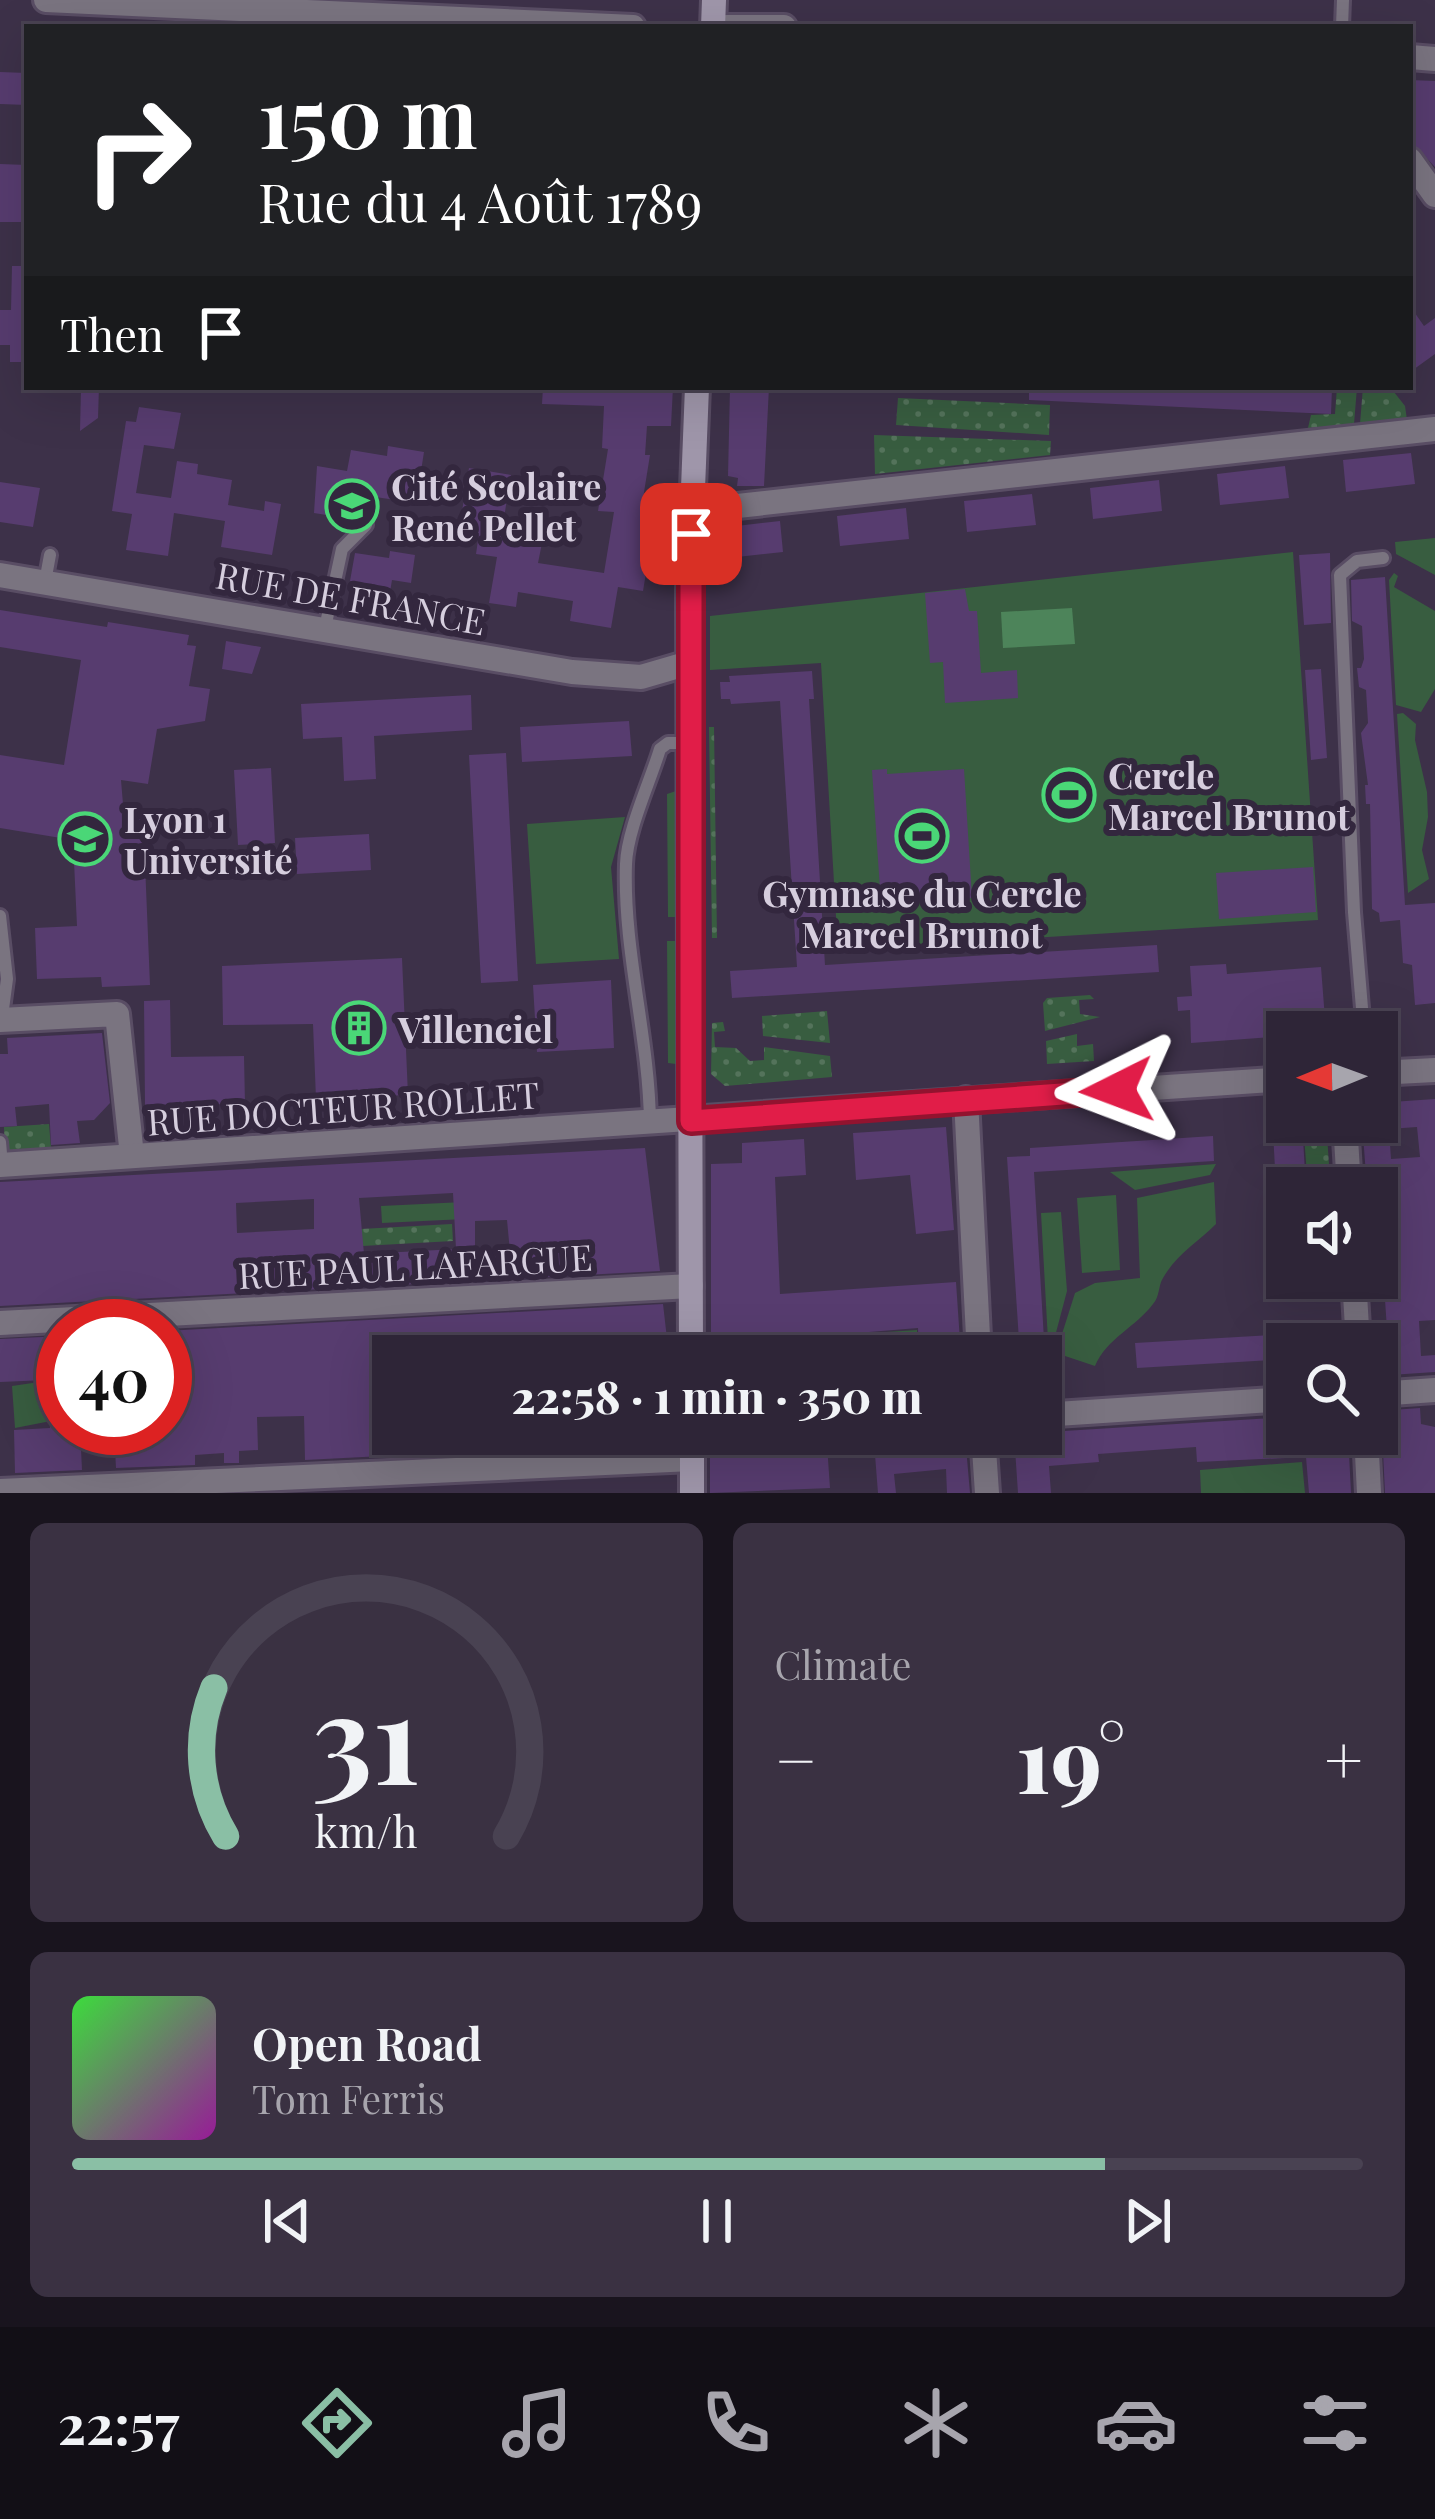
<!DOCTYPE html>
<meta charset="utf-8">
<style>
:root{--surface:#2e2537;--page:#3a3142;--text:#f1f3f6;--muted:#a7a5ad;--line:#494252;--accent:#8abfa5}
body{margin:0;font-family:"Playfair Display",serif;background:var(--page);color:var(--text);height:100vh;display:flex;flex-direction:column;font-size:45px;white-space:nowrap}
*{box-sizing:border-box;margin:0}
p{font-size:39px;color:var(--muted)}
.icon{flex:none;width:66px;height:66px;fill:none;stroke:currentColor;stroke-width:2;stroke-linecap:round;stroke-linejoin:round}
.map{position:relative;height:1493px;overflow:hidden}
.details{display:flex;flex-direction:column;gap:30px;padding:30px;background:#19141e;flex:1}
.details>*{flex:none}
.banner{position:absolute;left:24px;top:24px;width:1389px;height:366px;border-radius:0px;box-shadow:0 12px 48px #0002,0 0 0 3px var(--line);background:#202124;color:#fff;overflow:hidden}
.needle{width:78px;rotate:269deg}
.buttons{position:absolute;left:1266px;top:1011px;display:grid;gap:24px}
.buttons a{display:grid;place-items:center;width:132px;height:132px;border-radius:0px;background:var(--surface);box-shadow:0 12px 48px #0002,0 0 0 3px var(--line);font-size:60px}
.speed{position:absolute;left:36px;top:1299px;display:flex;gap:24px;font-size:60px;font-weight:700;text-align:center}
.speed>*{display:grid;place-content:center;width:156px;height:156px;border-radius:50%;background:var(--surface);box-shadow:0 12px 48px #0002,0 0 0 3px var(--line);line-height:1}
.speed .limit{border:18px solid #d22;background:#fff;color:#111}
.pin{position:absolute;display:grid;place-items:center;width:102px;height:102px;color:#fff;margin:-51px;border-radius:24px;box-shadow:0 6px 18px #0006}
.me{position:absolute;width:132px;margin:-66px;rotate:267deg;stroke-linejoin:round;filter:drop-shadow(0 0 9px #0008)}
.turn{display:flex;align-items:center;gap:42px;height:252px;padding:0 36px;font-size:54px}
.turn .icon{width:156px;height:156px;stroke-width:2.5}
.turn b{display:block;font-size:84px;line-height:102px}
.then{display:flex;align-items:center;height:114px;padding:0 36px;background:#0003;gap:24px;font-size:45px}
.big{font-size:90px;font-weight:800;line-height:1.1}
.details .card{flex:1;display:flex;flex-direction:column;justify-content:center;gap:18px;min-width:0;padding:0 42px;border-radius:18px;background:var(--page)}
.details .dial{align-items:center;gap:0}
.dial svg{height:312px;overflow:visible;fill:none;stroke:var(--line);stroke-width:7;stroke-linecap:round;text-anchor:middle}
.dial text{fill:var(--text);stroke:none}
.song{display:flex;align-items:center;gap:36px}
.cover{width:144px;height:144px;border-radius:18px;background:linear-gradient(135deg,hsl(120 70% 55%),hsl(300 70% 35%))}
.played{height:12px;border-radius:6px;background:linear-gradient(90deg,var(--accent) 80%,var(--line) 80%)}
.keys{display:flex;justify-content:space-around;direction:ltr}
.heat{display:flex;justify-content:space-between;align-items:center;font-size:66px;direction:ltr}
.details .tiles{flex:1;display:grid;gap:30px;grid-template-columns:1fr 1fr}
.card:last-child{grid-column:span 2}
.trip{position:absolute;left:372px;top:1335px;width:690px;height:120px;border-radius:0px;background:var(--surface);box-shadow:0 12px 48px #0002,0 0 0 3px var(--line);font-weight:800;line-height:120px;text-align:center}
.tab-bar{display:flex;height:192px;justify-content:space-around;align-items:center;background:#120f16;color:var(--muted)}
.tab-bar .icon{width:84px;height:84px}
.tab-bar .selected{color:var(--accent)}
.tab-bar b{font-size:54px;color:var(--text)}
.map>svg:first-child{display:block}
.grass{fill:url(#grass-dots)}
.garden{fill:#385d40}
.water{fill:#4d845a}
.building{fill:#573c6f;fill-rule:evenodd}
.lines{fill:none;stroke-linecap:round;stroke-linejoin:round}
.service-casing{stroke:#594d64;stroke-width:18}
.minor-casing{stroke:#594d64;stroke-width:30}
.tertiary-casing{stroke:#594d64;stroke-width:30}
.secondary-casing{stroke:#594d64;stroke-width:30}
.service{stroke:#7a7480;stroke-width:12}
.minor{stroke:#7a7480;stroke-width:24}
.tertiary{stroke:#7a7480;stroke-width:24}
.secondary{stroke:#9f96aa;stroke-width:24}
.route-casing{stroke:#92132f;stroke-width:30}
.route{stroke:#e11d48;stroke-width:21}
.labels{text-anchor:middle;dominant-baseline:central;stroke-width:12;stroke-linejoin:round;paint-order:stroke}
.poi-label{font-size:36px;font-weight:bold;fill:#d6cede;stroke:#33273e;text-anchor:start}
.street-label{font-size:36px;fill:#d6cede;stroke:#33273e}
</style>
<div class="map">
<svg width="1435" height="1493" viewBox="0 0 1435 1493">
<defs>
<pattern id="grass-dots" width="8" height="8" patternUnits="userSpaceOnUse" patternTransform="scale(3)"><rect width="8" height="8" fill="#385d40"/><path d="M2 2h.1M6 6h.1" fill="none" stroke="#54735b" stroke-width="1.8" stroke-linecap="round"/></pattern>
</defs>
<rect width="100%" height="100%" fill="#3d3149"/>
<path class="grass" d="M 1337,387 L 1357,387 L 1354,424 L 1308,428 L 1311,415 L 1335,414 Z
M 1363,387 L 1390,387 L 1405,406 L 1407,420 L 1360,424 Z
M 898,398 L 1050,405 L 1049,435 L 896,425 Z
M 874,435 L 1051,441 L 1050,455 L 875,474 Z
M 709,727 L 714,727 L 717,938 L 712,938 Z
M 1090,995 L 1094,999 L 1079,1000 L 1080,1014 L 1100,1017 L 1045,1031 L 1043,1003 L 1047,998 Z
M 827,1011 L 830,1043 L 763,1036 L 762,1016 Z
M 723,1022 L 725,1031 L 714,1032 L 715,1047 L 736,1048 L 750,1061 L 764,1060 L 764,1047 L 830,1056 L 832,1077 L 725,1086 L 711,1074 L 712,1023 Z
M 1077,1034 L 1077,1046 L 1093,1044 L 1094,1061 L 1047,1064 L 1046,1041 Z
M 1303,1122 L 1326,1122 L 1330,1178 L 1321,1179 L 1321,1188 L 1308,1188 Z
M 49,1124 L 51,1148 L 5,1151 L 4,1127 Z
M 452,1224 L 453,1241 L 362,1246 L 361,1229 Z"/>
<path class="garden" d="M 1435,538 L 1435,575 L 1396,554 L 1395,542 Z
M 1293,552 L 1318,920 L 838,950 L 821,663 L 710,670 L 710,616 Z
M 1394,573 L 1398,576 L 1394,587 L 1435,611 L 1435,689 L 1421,712 L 1396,705 L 1389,580 Z
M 1403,713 L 1416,724 L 1415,740 L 1427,792 L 1428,817 L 1422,850 L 1429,879 L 1408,893 L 1397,714 Z
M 676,791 L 675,917 L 668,917 L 667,794 Z
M 625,817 L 611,867 L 619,959 L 536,964 L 527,824 Z
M 667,941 L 675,941 L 676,1064 L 668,1063 Z
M 1216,1164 L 1210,1175 L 1135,1190 L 1110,1172 Z
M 1214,1182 L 1216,1224 C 1198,1242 1176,1255 1163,1278 C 1158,1286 1160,1296 1153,1304 C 1136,1327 1107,1338 1095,1366 L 1065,1356 L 1062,1334 L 1075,1293 L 1095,1283 L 1140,1278 L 1137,1198 Z
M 1116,1195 L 1120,1270 L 1082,1273 L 1077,1198 Z
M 464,1202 L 465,1219 L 382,1223 L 381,1206 Z
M 1061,1212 L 1067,1291 L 1049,1359 L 1041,1213 Z
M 917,1330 L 918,1356 L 830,1356 L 829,1337 L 849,1335 L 850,1352 L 871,1351 L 871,1333 Z
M 46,1381 L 47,1403 L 63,1403 L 56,1420 L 15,1428 L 12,1386 Z
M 1302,1462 L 1305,1493 L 1201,1493 L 1200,1470 Z"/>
<path class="water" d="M 1072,608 L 1075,644 L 1003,648 L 1001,612 Z"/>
<path class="building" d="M 0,72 L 27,73 L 27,105 L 0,104 Z
M 1410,80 L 1435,81 L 1435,167 L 1410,141 Z
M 0,164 L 27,165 L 27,222 L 0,222 Z
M 12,266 L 27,266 L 27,362 L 10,362 L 10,345 L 0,345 L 0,310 L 11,310 Z
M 1410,306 L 1424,326 L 1435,318 L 1435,354 L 1410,372 Z
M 81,387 L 99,387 L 98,418 L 80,431 Z
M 543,387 L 673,387 L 671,426 L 647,426 L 645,455 L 650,455 L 640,517 L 655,519 L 643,591 L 618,587 L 611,628 L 570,621 L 573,601 L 518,592 L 516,607 L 489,603 L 497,557 L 476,554 L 479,533 L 459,530 L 469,468 L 511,475 L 501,536 L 542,543 L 538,563 L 604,573 L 614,512 L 598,511 L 608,449 L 602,448 L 604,406 L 542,404 Z
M 730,387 L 769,387 L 764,486 L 737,486 L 738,478 L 728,476 Z
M 1029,387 L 1332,388 L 1331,414 L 1029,400 Z
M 139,407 L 181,413 L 174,449 L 144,445 L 136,493 L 171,498 L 177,461 L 198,464 L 197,474 L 232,480 L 228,505 L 264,511 L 265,501 L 281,504 L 272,555 L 221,547 L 225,521 L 174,513 L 168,556 L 126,550 L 132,514 L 112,511 L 126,421 L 136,422 Z
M 388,446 L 424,452 L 416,503 L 355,494 L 351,519 L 314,513 L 317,466 L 347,471 L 351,450 L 387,456 Z
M 1411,453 L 1415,484 L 1346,492 L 1343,460 Z
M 1285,466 L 1289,498 L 1220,505 L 1217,474 Z
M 1159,480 L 1162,511 L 1093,519 L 1090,488 Z
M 0,482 L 40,488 L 33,527 L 0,522 Z
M 1032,494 L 1036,525 L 967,532 L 964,501 Z
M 906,508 L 909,539 L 840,546 L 837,516 Z
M 780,521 L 783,552 L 710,560 L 711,529 Z
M 390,551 L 415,555 L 411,583 L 392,580 L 390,592 L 350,581 L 355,553 L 389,558 Z
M 1330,553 L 1331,623 L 1304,625 L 1299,555 Z
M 1385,577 L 1405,905 L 1435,903 L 1435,1003 L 1415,1005 L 1412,965 L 1403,963 L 1400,920 L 1380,922 L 1379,913 L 1372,909 L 1370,804 L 1366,804 L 1365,785 L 1368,785 L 1361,733 L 1368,723 L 1366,690 L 1359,687 L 1357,668 L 1361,668 L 1364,659 L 1362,626 L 1352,621 L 1351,580 Z
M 965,589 L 969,611 L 977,611 L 981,673 L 1017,670 L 1018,698 L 945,703 L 943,662 L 930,663 L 925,593 Z
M 0,610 L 107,627 L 108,622 L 189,635 L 187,645 L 196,646 L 189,686 L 210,689 L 205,721 L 157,729 L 148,784 L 121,780 L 124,816 L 143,815 L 150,985 L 102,987 L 101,977 L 37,979 L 35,928 L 77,926 L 73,840 L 0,828 L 0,755 L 64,765 L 81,660 L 0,647 Z
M 226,641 L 261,647 L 252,674 L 222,669 Z
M 1321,669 L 1327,758 L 1311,760 L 1305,670 Z
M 812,671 L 814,699 L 809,699 L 825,965 L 1157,945 L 1159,972 L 732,998 L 730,971 L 797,967 L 780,701 L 731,704 L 730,699 L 721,699 L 720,682 L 730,682 L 729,676 Z
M 471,695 L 472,730 L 374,736 L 376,779 L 344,781 L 342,737 L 303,739 L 301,704 Z
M 629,721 L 632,756 L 522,762 L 520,727 Z
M 506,753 L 518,981 L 481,983 L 469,755 Z
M 271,768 L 275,843 L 238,845 L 234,770 Z
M 887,769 L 887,774 L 964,769 L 972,898 L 881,904 L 872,770 Z
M 369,834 L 371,870 L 297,874 L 295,838 Z
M 1313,867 L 1316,912 L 1219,919 L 1216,873 Z
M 402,958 L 408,1095 L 316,1099 L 313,1024 L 223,1025 L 222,966 Z
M 1226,964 L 1227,974 L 1321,967 L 1326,1032 L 1287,1032 L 1287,1036 L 1191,1043 L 1190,1010 L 1178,1011 L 1177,997 L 1192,996 L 1190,966 Z
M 611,980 L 614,1048 L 537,1052 L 533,985 Z
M 170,1000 L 171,1057 L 244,1056 L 245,1104 L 145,1105 L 144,1001 Z
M 102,1033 L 110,1103 L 94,1120 L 77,1121 L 80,1143 L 51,1145 L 49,1104 L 15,1107 L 17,1126 L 0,1127 L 0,1054 L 8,1054 L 7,1038 Z
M 1435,1099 L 1435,1320 L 1419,1321 L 1421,1356 L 1435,1355 L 1435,1372 L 1390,1375 L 1381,1239 L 1377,1240 L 1377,1188 L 1367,1188 L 1362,1122 L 1377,1122 L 1377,1103 ZM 1417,1127 L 1420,1157 L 1391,1159 L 1389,1129 Z
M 1276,1122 L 1302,1122 L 1306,1188 L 1276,1188 L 1273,1131 L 1277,1131 Z
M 946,1127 L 954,1230 L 916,1234 L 910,1175 L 856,1180 L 853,1133 Z
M 1213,1136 L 1214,1161 L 1034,1172 L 1045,1356 L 1020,1356 L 1007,1157 L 1030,1156 L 1030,1148 Z
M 804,1139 L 806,1175 L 775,1177 L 780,1294 L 956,1282 L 961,1356 L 919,1356 L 918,1328 L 869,1332 L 870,1350 L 828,1352 L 828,1356 L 711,1356 L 711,1164 L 742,1163 L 742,1143 Z
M 645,1148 L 660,1271 L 0,1306 L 0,1182 ZM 453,1193 L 456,1249 L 364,1254 L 359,1198 ZM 314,1199 L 314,1229 L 237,1233 L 236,1203 ZM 507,1220 L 510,1252 L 475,1253 L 475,1221 Z
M 1287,1278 L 1338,1278 L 1338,1291 L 1287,1294 Z
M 663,1304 L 669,1356 L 604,1356 L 603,1351 L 583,1353 L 583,1347 L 475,1356 L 393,1356 L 393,1434 L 498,1434 L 499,1450 L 305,1460 L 304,1416 L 257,1417 L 258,1450 L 239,1451 L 239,1463 L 224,1463 L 224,1453 L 195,1455 L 195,1465 L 116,1468 L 114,1431 L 165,1428 L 165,1331 Z
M 1287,1334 L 1287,1359 L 1137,1368 L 1135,1343 Z
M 63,1336 L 63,1428 L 80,1428 L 82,1470 L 15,1473 L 14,1430 L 50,1428 L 47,1380 L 0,1382 L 0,1339 Z
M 1420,1408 L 1421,1424 L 1435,1427 L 1435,1493 L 1385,1493 L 1383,1451 L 1394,1451 L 1392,1410 Z
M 1287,1417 L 1287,1434 L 1348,1434 L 1351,1493 L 1309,1493 L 1306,1457 L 1197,1462 L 1196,1447 L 1098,1454 L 1099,1462 L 1049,1466 L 1051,1493 L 1018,1493 L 1014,1434 Z
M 956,1437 L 966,1447 L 970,1493 L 947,1493 L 946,1469 L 894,1474 L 896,1493 L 878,1493 L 874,1442 Z
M 827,1445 L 830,1488 L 710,1493 L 710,1453 Z"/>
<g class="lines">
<g class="service-casing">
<path id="service" d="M 1342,27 L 1343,0
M 45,582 L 50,555
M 325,628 L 342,549 L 366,525
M 0,916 L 7,979 L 3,1009
M 1364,1032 L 1354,912 L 1340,575 L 1357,561 L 1383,558
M 650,1123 C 649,1036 623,951 626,864 C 627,831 650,782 660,749 L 668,743 L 689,743
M 0,1142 L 2,1165"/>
</g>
<g class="minor-casing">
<path id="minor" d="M 1410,160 L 1435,195
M 692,511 L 1435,429
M 0,575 L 572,672 L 641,677 L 689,663
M 0,1020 L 117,1014 L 132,1156
M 966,1099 L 979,1356
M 1345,1122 L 1349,1188
M 1354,1278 L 1358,1344
M 0,1323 L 691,1286
M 1377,1394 L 1435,1390
M 1041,1415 L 1287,1399
M 983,1434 L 987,1493
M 1366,1434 L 1369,1493
M 692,1436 L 721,1434
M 0,1491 L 692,1459"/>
</g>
<g class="tertiary-casing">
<path id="tertiary" d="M 46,0 L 633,27
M 727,27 L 784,27
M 1410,57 L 1435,59
M 1377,1073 L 1435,1070
M 0,1165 L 1287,1079"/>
</g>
<g class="secondary-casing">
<path id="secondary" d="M 713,27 L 714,0
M 691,1356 L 689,590 L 697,387
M 692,1434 L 692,1493"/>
</g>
<use href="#service" class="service"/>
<use href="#minor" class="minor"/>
<use href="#tertiary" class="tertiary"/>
<use href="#secondary" class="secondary"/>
</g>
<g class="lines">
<g class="route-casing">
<path id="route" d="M 691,534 L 691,1121 L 1117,1090"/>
</g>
<use href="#route" class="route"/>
</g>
<defs>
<g id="school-ring" transform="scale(2.7)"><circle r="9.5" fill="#33273e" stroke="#4ad777" stroke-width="1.5"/><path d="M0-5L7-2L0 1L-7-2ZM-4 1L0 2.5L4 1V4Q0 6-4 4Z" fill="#4ad777"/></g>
<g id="stadium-ring" transform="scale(2.7)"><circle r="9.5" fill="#33273e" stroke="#4ad777" stroke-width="1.5"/><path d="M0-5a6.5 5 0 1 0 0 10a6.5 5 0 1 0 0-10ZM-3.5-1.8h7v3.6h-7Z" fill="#4ad777"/></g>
<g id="university-ring" transform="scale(2.7)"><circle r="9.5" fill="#33273e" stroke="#4ad777" stroke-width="1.5"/><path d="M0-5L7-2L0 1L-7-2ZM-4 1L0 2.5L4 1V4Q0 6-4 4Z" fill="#4ad777"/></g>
<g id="building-ring" transform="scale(2.7)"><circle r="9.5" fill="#33273e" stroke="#4ad777" stroke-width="1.5"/><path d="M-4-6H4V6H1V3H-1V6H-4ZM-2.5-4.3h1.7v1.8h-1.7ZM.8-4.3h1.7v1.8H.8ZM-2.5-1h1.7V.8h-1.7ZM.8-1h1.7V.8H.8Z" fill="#4ad777"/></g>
</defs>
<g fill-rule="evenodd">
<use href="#school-ring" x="352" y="506"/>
<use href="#stadium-ring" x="1069" y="795"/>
<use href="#stadium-ring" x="922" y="836"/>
<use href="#university-ring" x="85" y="839"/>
<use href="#building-ring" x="359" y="1028"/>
</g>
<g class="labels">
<g class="poi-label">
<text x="391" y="485">Cité Scolaire<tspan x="391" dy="41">René Pellet</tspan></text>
<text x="1108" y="774">Cercle<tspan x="1108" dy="41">Marcel Brunot</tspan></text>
<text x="124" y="818">Lyon 1<tspan x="124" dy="41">Université</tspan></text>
<text x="922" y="892" text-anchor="middle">Gymnase du Cercle<tspan x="922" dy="41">Marcel Brunot</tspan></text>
<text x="398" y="1028">Villenciel</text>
</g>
<g class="street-label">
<text transform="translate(351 597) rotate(10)">RUE DE FRANCE</text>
<text transform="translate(343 1107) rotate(-4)">RUE DOCTEUR ROLLET</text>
<text transform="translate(415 1265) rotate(-3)">RUE PAUL LAFARGUE</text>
</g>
</g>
</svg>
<div class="buttons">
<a><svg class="needle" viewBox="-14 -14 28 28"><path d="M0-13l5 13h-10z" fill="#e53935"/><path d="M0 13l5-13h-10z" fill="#a7a5ad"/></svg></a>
<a><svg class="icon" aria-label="sound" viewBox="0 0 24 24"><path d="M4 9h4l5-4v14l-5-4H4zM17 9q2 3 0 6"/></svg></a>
<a><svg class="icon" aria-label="search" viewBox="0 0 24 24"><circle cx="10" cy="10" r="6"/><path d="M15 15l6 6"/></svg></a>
</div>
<div class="speed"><div class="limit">40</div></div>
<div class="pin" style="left:691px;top:534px;background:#d93025"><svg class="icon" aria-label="arrive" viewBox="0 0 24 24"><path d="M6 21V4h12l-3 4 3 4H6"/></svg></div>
<svg class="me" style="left:1117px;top:1090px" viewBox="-20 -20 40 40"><path d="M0-17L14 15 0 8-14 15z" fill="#e11d48" stroke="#fff" stroke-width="4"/></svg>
<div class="trip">22:58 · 1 min · 350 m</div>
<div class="banner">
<div class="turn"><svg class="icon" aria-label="right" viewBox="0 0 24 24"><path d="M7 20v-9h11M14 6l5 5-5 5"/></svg><div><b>150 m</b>Rue du 4 Août 1789</div></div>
<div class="then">Then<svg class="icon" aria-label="arrive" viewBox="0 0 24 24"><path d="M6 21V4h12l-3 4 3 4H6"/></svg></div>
</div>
</div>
<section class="details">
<div class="tiles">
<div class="card dial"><svg viewBox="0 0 100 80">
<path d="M14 69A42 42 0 1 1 86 69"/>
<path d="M14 69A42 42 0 0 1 11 31" stroke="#8abfa5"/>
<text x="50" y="56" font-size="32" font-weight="700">31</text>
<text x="50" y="72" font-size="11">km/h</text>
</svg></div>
<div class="card"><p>Climate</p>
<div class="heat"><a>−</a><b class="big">19°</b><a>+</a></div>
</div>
<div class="card">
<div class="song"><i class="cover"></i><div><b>Open Road</b><p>Tom Ferris</p></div></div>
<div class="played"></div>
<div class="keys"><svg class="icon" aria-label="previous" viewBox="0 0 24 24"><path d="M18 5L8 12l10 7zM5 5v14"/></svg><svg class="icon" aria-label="pause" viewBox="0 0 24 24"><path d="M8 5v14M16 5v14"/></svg><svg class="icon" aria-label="next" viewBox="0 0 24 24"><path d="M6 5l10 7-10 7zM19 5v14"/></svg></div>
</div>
</div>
</section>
<nav class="tab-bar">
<b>22:57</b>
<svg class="icon selected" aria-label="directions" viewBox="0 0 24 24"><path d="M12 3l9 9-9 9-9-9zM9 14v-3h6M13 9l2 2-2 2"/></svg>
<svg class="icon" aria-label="music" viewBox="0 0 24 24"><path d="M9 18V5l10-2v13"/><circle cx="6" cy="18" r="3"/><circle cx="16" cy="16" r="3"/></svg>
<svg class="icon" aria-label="phone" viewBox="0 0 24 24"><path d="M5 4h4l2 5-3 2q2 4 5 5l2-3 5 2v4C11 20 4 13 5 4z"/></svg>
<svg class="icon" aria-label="climate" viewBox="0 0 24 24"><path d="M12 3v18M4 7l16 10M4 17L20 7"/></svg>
<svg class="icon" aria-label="car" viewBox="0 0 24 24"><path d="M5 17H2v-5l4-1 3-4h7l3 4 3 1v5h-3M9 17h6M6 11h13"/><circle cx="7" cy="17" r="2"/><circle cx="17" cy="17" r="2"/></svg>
<svg class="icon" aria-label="filters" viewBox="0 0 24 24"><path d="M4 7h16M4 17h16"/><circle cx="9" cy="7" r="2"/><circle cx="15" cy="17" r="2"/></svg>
</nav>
